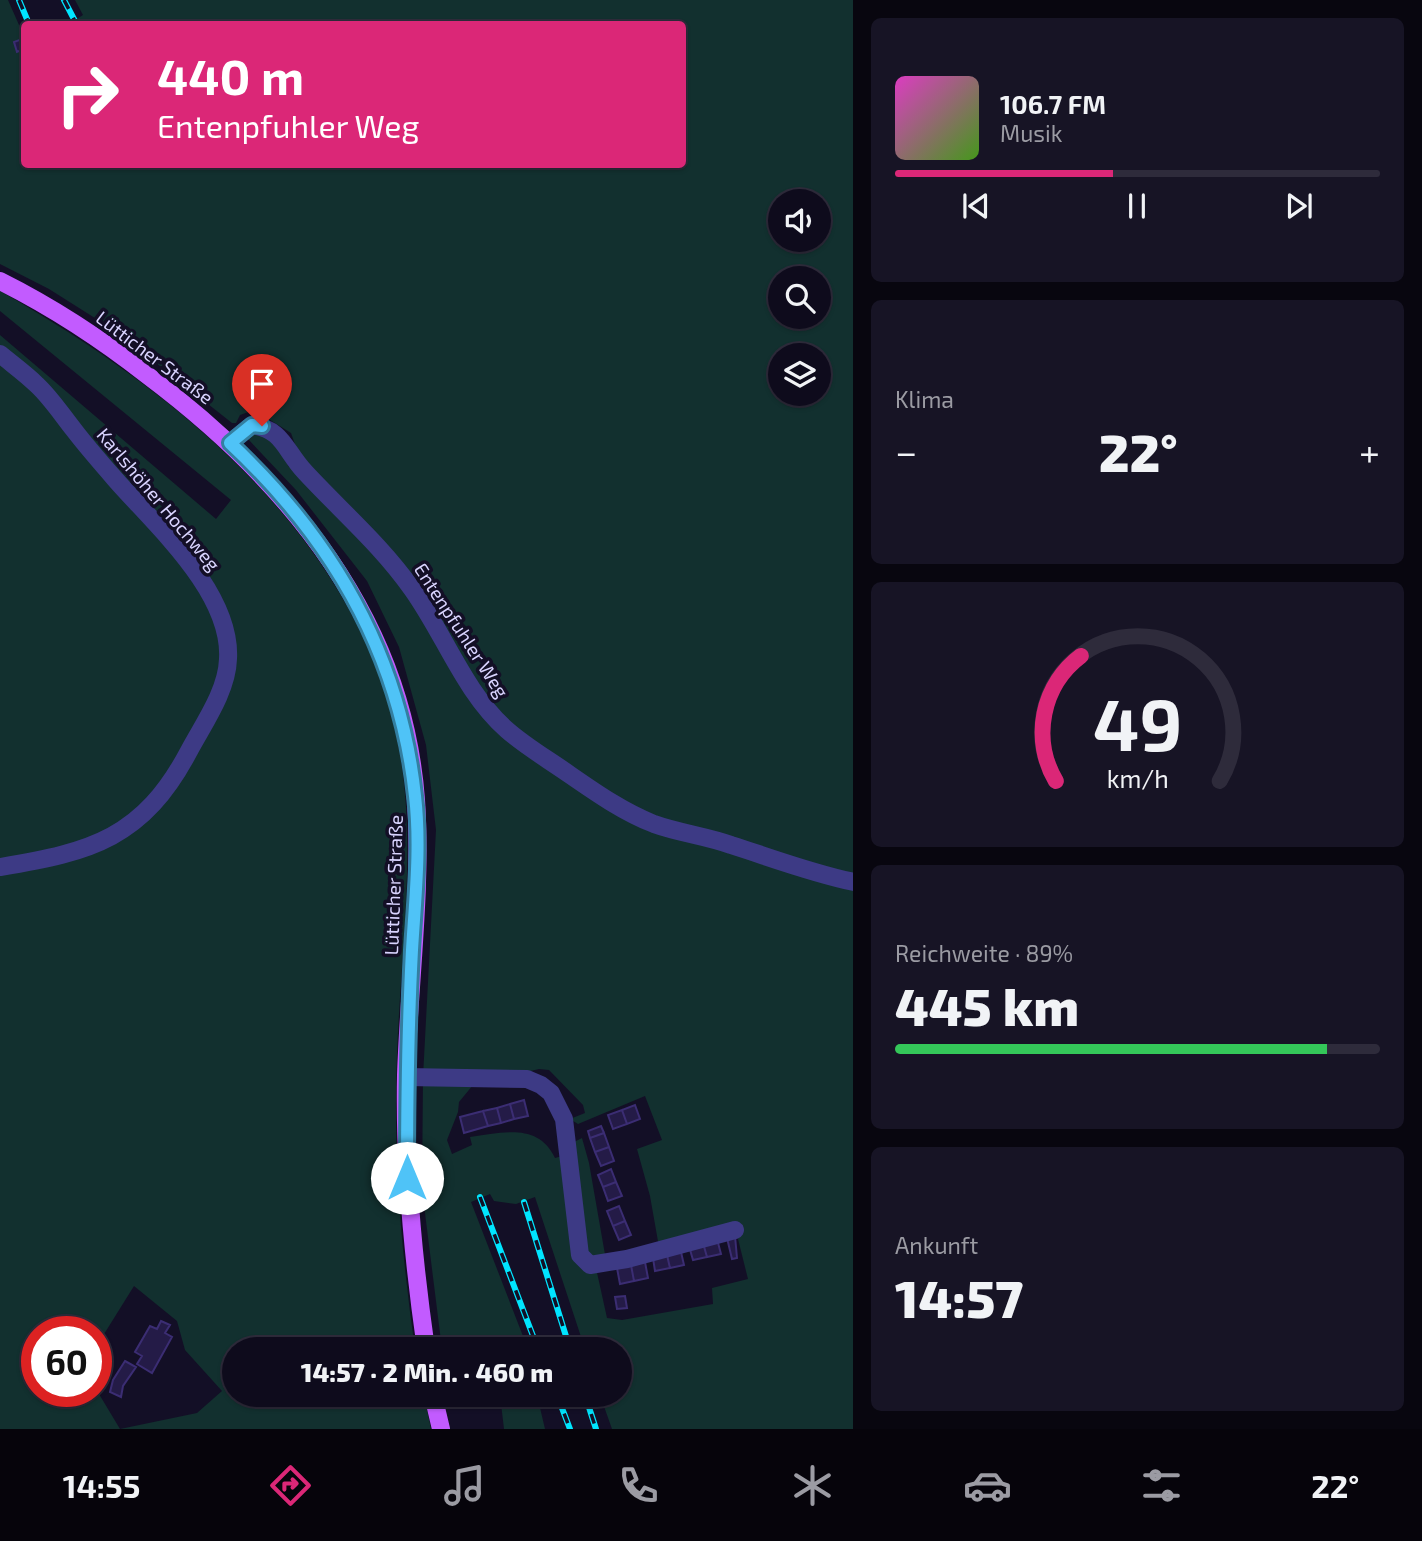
<!DOCTYPE html>
<html lang="de">
<meta charset="utf-8">
<style>
:root{--surface:#0e0b1c;--page:#171425;--text:#f1f3f6;--muted:#9b9ba3;--line:#2e2b3b;--accent:#db2777}
body{margin:0;font-family:"Exo 2",sans-serif;background:var(--page);color:var(--text);height:100vh;display:flex;flex-direction:column;font-size:26px;white-space:nowrap}
*{box-sizing:border-box;margin:0}
p{font-size:23px;color:var(--muted)}
.icon{flex:none;width:38px;height:38px;fill:none;stroke:currentColor;stroke-width:2;stroke-linecap:round;stroke-linejoin:round}
.map{position:relative;flex:1;overflow:hidden}
.side{display:flex;flex-direction:column;gap:18px;padding:18px;background:#08060f;width:569px}
.side>*{flex:none}
.hud{position:absolute;left:21px;top:21px;width:665px;height:147px;border-radius:7px;box-shadow:0 2px 5px #0004,0 0 0 2px var(--line);background:#db2777;color:#fff;overflow:hidden}
.tools{position:absolute;left:768px;top:189px;display:grid;gap:14px}
.tools a{display:grid;place-items:center;width:63px;height:63px;border-radius:50%;background:var(--surface);box-shadow:0 2px 5px #0004,0 0 0 2px var(--line);font-size:35px}
.speed{position:absolute;left:21px;top:1316px;display:flex;gap:14px;font-size:35px;font-weight:700;text-align:center}
.speed>*{display:grid;place-content:center;width:91px;height:91px;border-radius:50%;background:var(--surface);box-shadow:0 2px 5px #0004,0 0 0 2px var(--line);line-height:1}
.speed .limit{border:10px solid #d22;background:#fff;color:#111}
.pin{position:absolute;display:grid;place-items:center;width:60px;height:60px;color:#fff;margin:-72px -30px;border-radius:50% 50% 50% 0;rotate:-45deg;box-shadow:0 0 7px #0007}
.pin .icon{rotate:45deg}
.me{position:absolute;width:77px;margin:-38px;rotate:0deg;stroke-linejoin:round;filter:drop-shadow(0 0 5px #0008)}
.turn{display:flex;align-items:center;gap:24px;height:147px;padding:0 21px;font-size:32px}
.turn .icon{width:91px;height:91px;stroke-width:2.5}
.turn b{display:block;font-size:49px;line-height:60px}
.big{font-size:52px;font-weight:800;line-height:1.1}
.side .card{flex:1;display:flex;flex-direction:column;justify-content:center;gap:10px;min-width:0;padding:0 24px;border-radius:10px;background:var(--page)}
.side .dial{align-items:center;gap:0}
.dial svg{height:182px;overflow:visible;fill:none;stroke:var(--line);stroke-width:7;stroke-linecap:round;text-anchor:middle}
.dial text{fill:var(--text);stroke:none}
.song{display:flex;align-items:center;gap:21px}
.cover{width:84px;height:84px;border-radius:10px;background:linear-gradient(135deg,hsl(310 70% 55%),hsl(100 70% 35%))}
.played{height:7px;border-radius:4px;background:linear-gradient(90deg,var(--accent) 45%,var(--line) 45%)}
.keys{display:flex;justify-content:space-around;direction:ltr}
.heat{display:flex;justify-content:space-between;align-items:center;font-size:38px;direction:ltr}
.charge{height:10px;border-radius:5px;background:linear-gradient(90deg,#34c759 89%,var(--line) 0)}
.trip{position:absolute;left:222px;top:1337px;width:410px;height:70px;border-radius:35px;background:var(--surface);box-shadow:0 2px 5px #0004,0 0 0 2px var(--line);font-weight:800;line-height:70px;text-align:center}
.dock{display:flex;height:112px;justify-content:space-around;align-items:center;background:#06040b;color:var(--muted)}
.dock .icon{width:49px;height:49px}
.dock .on{color:var(--accent)}
.dock b{font-size:32px;color:var(--text)}
main{display:flex;flex:1;min-height:0}
.map>svg:first-child{display:block}
.green{fill:#12302f;fill-rule:evenodd}
.building{fill:#241b47;stroke:#3b2d73;stroke-width:2}
.lines{fill:none;stroke-linecap:round;stroke-linejoin:round}
.minor{stroke:#3d3a85;stroke-width:18}
.major{stroke:#c25bff;stroke-width:18}
.rail-casing{stroke:#00e5ff;stroke-width:6}
.rail{stroke:#130f26;stroke-width:3.5;stroke-dasharray:10;stroke-linecap:butt}
.route-casing{stroke:#337fa1;stroke-width:18}
.route{stroke:#4fc3f7;stroke-width:12}
.labels{text-anchor:middle;dominant-baseline:central;stroke-width:7;stroke-linejoin:round;paint-order:stroke}
.street-label{font-size:19px;fill:#d9d4ff;stroke:#130f26}
</style>
<main>
<div class="map">
<svg width="854" height="1429" viewBox="0 0 854 1429">
<rect width="100%" height="100%" fill="#130f26"/>
<path class="green" d="M 0,0 L 8,0 L 19,25 L 22,39 L 14,42 L 18,51 L 24,49 L 24,164 L 682,164 L 682,24 L 69,24 L 83,15 L 75,0 L 853,0 L 853,1429 L 612,1429 L 600,1395 L 620,1395 L 620,1349 L 585,1349 L 535,1197 L 516,1204 L 494,1201 L 490,1194 L 471,1202 L 528,1349 L 478,1349 L 467,1345 L 456,1349 L 442,1349 L 422,1189 L 423,1077 L 436,830 L 426,745 L 399,647 L 367,581 L 296,490 L 248,439 L 251,434 L 261,431 L 273,438 L 289,467 L 297,450 L 291,433 L 254,410 L 240,415 L 236,423 L 232,423 L 117,332 L 49,289 L 0,264 ZM 780,201 L 819,201 L 819,240 L 780,240 ZM 780,278 L 819,278 L 819,317 L 780,317 ZM 780,355 L 819,355 L 819,394 L 780,394 ZM 539,1069 L 549,1070 L 583,1105 L 585,1113 L 570,1119 L 578,1124 L 645,1096 L 662,1140 L 637,1149 L 650,1196 L 659,1247 L 735,1227 L 748,1279 L 712,1288 L 713,1304 L 622,1320 L 607,1318 L 596,1268 L 607,1266 L 589,1163 L 582,1138 L 570,1144 L 566,1155 L 555,1158 C 538,1122 502,1133 470,1137 L 472,1145 L 452,1154 L 447,1140 L 458,1112 L 459,1102 L 473,1085 Z
M 0,291 C 195,402 392,565 406,807 C 411,889 400,972 397,1054 C 393,1153 401,1251 415,1349 L 234,1349 L 234,1395 L 424,1395 L 431,1429 L 0,1429 L 0,335 L 216,519 L 231,500 L 0,311 ZM 134,1286 L 177,1321 L 185,1350 L 222,1391 L 197,1413 L 120,1429 L 96,1389 L 96,1391 L 37,1391 L 37,1332 L 96,1332 L 96,1347 Z
M 500,1395 L 537,1395 L 545,1429 L 504,1429 Z"/>
<path class="building" d="M 22,39 L 24,49 L 17,52 L 14,42 Z
M 524,1100 L 528,1116 L 514,1119 L 510,1104 Z
M 510,1104 L 514,1119 L 501,1123 L 497,1108 Z
M 635,1105 L 640,1119 L 627,1124 L 622,1110 Z
M 497,1108 L 501,1123 L 488,1126 L 483,1111 Z
M 622,1110 L 627,1124 L 613,1129 L 608,1115 Z
M 483,1111 L 488,1126 L 464,1133 L 460,1117 Z
M 601,1126 L 604,1133 L 590,1138 L 588,1131 Z
M 604,1133 L 609,1147 L 595,1152 L 590,1138 Z
M 609,1147 L 614,1161 L 601,1166 L 595,1152 Z
M 611,1169 L 616,1182 L 603,1187 L 598,1175 Z
M 616,1182 L 622,1196 L 608,1201 L 603,1187 Z
M 619,1206 L 625,1221 L 613,1226 L 607,1211 Z
M 625,1221 L 631,1235 L 619,1240 L 613,1226 Z
M 735,1236 L 737,1258 L 732,1259 L 727,1238 Z
M 717,1239 L 721,1254 L 707,1257 L 703,1243 Z
M 703,1243 L 707,1257 L 693,1260 L 689,1246 Z
M 681,1252 L 684,1265 L 670,1268 L 667,1255 Z
M 667,1255 L 670,1268 L 655,1271 L 653,1258 Z
M 645,1262 L 648,1278 L 634,1281 L 631,1265 Z
M 631,1265 L 634,1281 L 620,1284 L 617,1268 Z
M 625,1296 L 627,1308 L 617,1309 L 615,1297 Z
M 161,1321 L 170,1325 L 165,1333 L 172,1337 L 152,1373 L 137,1364 L 142,1356 L 135,1352 L 150,1326 L 157,1329 Z
M 125,1361 L 136,1367 L 123,1386 L 121,1397 L 110,1392 L 113,1380 Z"/>
<g class="lines">
<path class="minor" d="M 0,354 C 12,364 26,374 37,385 C 51,398 62,415 74,430 C 87,447 101,463 115,479 C 155,525 232,592 228,659 C 227,691 204,723 189,751 C 143,838 92,852 0,867
M 230,443 L 252,425 C 283,429 285,451 305,472 C 341,511 381,545 412,589 C 445,635 464,692 507,730 C 524,745 544,757 563,770 C 592,790 621,811 654,824 C 679,833 706,836 731,845 C 772,858 811,873 854,882
M 406,1077 L 527,1079 L 541,1085 L 551,1093 L 564,1119 L 580,1255 L 590,1265 L 627,1259 L 735,1230"/>
<path class="major" d="M 0,281 C 52,307 101,339 147,375 C 287,480 403,618 416,800 C 422,890 409,984 406,1075 C 404,1168 413,1258 426,1349
M 433,1395 L 441,1429"/>
<g class="rail-casing">
<path id="rail" d="M 19,0 L 29,24
M 64,0 L 75,21
M 480,1197 L 538,1349
M 524,1202 L 570,1349
M 557,1395 L 570,1429
M 585,1395 L 596,1429"/>
</g>
<use href="#rail" class="rail"/>
</g>
<g class="lines">
<g class="route-casing">
<path id="route" d="M 262,426 L 252,425 L 230,443 C 334,540 400,655 415,796 C 421,847 415,899 412,950 C 408,1026 407,1101 407,1178"/>
</g>
<use href="#route" class="route"/>
</g>
<g class="labels">
<g class="street-label">
<text transform="translate(155 357) rotate(37)">Lütticher Straße</text>
<text transform="translate(159 499) rotate(50)">Karlshöher Hochweg</text>
<text transform="translate(462 630) rotate(57)">Entenpfuhler Weg</text>
<text transform="translate(393 885) rotate(-88)">Lütticher Straße</text>
</g>
</g>
</svg>
<div class="tools">
<a><svg class="icon" aria-label="sound" viewBox="0 0 24 24"><path d="M4 9h4l5-4v14l-5-4H4zM17 9q2 3 0 6"/></svg></a>
<a><svg class="icon" aria-label="search" viewBox="0 0 24 24"><circle cx="10" cy="10" r="6"/><path d="M15 15l6 6"/></svg></a>
<a><svg class="icon" aria-label="layers" viewBox="0 0 24 24"><path d="M12 4l9 5-9 5-9-5zM3 14l9 5 9-5"/></svg></a>
</div>
<div class="speed"><div class="limit">60</div></div>
<div class="pin" style="left:262px;top:426px;background:#d93025"><svg class="icon" aria-label="arrive" viewBox="0 0 24 24"><path d="M6 21V4h12l-3 4 3 4H6"/></svg></div>
<svg class="me" style="left:407px;top:1178px" viewBox="-20 -20 40 40"><circle r="19" fill="#fff"/><path d="M0-13L10 11 0 6-10 11z" fill="#4fc3f7"/></svg>
<div class="trip">14:57 · 2 Min. · 460 m</div>
<div class="hud">
<div class="turn"><svg class="icon" aria-label="right" viewBox="0 0 24 24"><path d="M7 20v-9h11M14 6l5 5-5 5"/></svg><div><b>440 m</b>Entenpfuhler Weg</div></div>
</div>
</div>
<section class="side">
<div class="card">
<div class="song"><i class="cover"></i><div><b>106.7 FM</b><p>Musik</p></div></div>
<div class="played"></div>
<div class="keys"><svg class="icon" aria-label="previous" viewBox="0 0 24 24"><path d="M18 5L8 12l10 7zM5 5v14"/></svg><svg class="icon" aria-label="pause" viewBox="0 0 24 24"><path d="M8 5v14M16 5v14"/></svg><svg class="icon" aria-label="next" viewBox="0 0 24 24"><path d="M6 5l10 7-10 7zM19 5v14"/></svg></div>
</div>
<div class="card"><p>Klima</p>
<div class="heat"><a>−</a><b class="big">22°</b><a>+</a></div>
</div>
<div class="card dial"><svg viewBox="0 0 100 80">
<path d="M14 69A42 42 0 1 1 86 69"/>
<path d="M14 69A42 42 0 0 1 25 14" stroke="#db2777"/>
<text x="50" y="56" font-size="32" font-weight="700">49</text>
<text x="50" y="72" font-size="11">km/h</text>
</svg></div>
<div class="card"><p>Reichweite · 89%</p><b class="big">445 km</b><div class="charge"></div></div>
<div class="card"><p>Ankunft</p><b class="big">14:57</b></div>
</section>
</main>
<nav class="dock">
<b>14:55</b>
<svg class="icon on" aria-label="directions" viewBox="0 0 24 24"><path d="M12 3l9 9-9 9-9-9zM9 14v-3h6M13 9l2 2-2 2"/></svg>
<svg class="icon" aria-label="music" viewBox="0 0 24 24"><path d="M9 18V5l10-2v13"/><circle cx="6" cy="18" r="3"/><circle cx="16" cy="16" r="3"/></svg>
<svg class="icon" aria-label="phone" viewBox="0 0 24 24"><path d="M5 4h4l2 5-3 2q2 4 5 5l2-3 5 2v4C11 20 4 13 5 4z"/></svg>
<svg class="icon" aria-label="climate" viewBox="0 0 24 24"><path d="M12 3v18M4 7l16 10M4 17L20 7"/></svg>
<svg class="icon" aria-label="car" viewBox="0 0 24 24"><path d="M5 17H2v-5l4-1 3-4h7l3 4 3 1v5h-3M9 17h6M6 11h13"/><circle cx="7" cy="17" r="2"/><circle cx="17" cy="17" r="2"/></svg>
<svg class="icon" aria-label="filters" viewBox="0 0 24 24"><path d="M4 7h16M4 17h16"/><circle cx="9" cy="7" r="2"/><circle cx="15" cy="17" r="2"/></svg>
<b>22°</b>
</nav>
